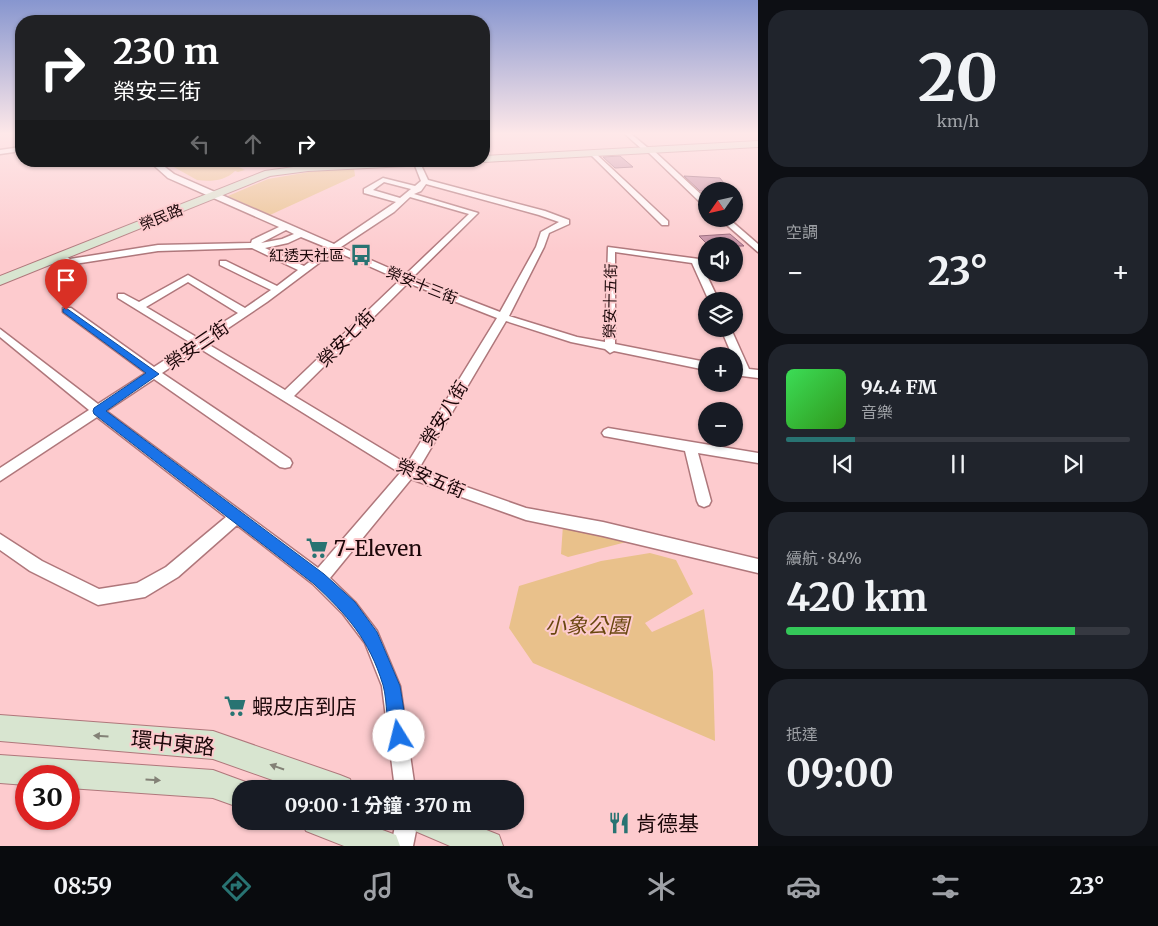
<!DOCTYPE html>
<html lang="zh-TW">
<meta charset="utf-8">
<style>
:root{--surface:#171b24;--page:#20242c;--text:#f1f3f6;--muted:#9ea1a6;--line:#363941;--accent:#287372}
body{margin:0;font-family:Merriweather,"Noto Sans TC",serif;background:var(--page);color:var(--text);height:100vh;display:flex;flex-direction:column;font-size:19px;white-space:nowrap}
*{box-sizing:border-box;margin:0}
p{font-size:16px;color:var(--muted)}
.icon{flex:none;width:28px;height:28px;fill:none;stroke:currentColor;stroke-width:2;stroke-linecap:round;stroke-linejoin:round}
.map{position:relative;flex:1;overflow:hidden}
.sheet{display:flex;flex-direction:column;gap:10px;padding:10px;background:#0d0f14;width:400px}
.sheet>*{flex:none}
.top-card{position:absolute;left:15px;top:15px;width:475px;height:152px;border-radius:20px;box-shadow:0 1px 4px #0004;background:#202124;color:#fff;overflow:hidden}
.needle{width:32px;rotate:236deg}
.buttons{position:absolute;left:698px;top:182px;display:grid;gap:10px}
.buttons a{display:grid;place-items:center;width:45px;height:45px;border-radius:50%;background:var(--surface);box-shadow:0 1px 4px #0004;font-size:25px}
.speed{position:absolute;left:15px;top:765px;display:flex;gap:10px;font-size:25px;font-weight:700;text-align:center}
.speed>*{display:grid;place-content:center;width:65px;height:65px;border-radius:50%;background:var(--surface);box-shadow:0 1px 4px #0004;line-height:1}
.speed .limit{border:8px solid #d22;background:#fff;color:#111}
.pin{position:absolute;display:grid;place-items:center;width:42px;height:42px;color:#fff;margin:-51px -21px;border-radius:50% 50% 50% 0;rotate:-45deg;box-shadow:0 0 5px #0007}
.pin .icon{rotate:45deg}
.me{position:absolute;width:55px;margin:-28px;rotate:351deg;stroke-linejoin:round;filter:drop-shadow(0 0 4px #0008)}
.turn{display:flex;align-items:center;gap:18px;height:105px;padding:0 15px;font-size:22px}
.turn .icon{width:65px;height:65px;stroke-width:2.5}
.turn b{display:block;font-size:35px;line-height:42px}
.lanes{display:flex;align-items:center;height:48px;padding:0 15px;background:#0003;justify-content:center;gap:25px;direction:ltr}
.lanes .off{opacity:.35}
.big{font-size:38px;font-weight:700;line-height:1.1}
.sheet .tile{flex:1;display:flex;flex-direction:column;justify-content:center;gap:8px;min-width:0;padding:0 18px;border-radius:20px;background:var(--page)}
.sheet .dial{align-items:center;gap:0}
.dial b{font-size:65px;line-height:1}
.song{display:flex;align-items:center;gap:15px}
.cover{width:60px;height:60px;border-radius:8px;background:linear-gradient(135deg,hsl(130 70% 55%),hsl(110 70% 35%))}
.played{height:5px;border-radius:2px;background:linear-gradient(90deg,var(--accent) 20%,var(--line) 20%)}
.keys{display:flex;justify-content:space-around;direction:ltr}
.heat{display:flex;justify-content:space-between;align-items:center;font-size:28px;direction:ltr}
.charge{height:8px;border-radius:4px;background:linear-gradient(90deg,#34c759 84%,var(--line) 0)}
.trip{position:absolute;left:232px;top:780px;width:292px;height:50px;border-radius:20px;background:var(--surface);box-shadow:0 1px 4px #0004;font-weight:700;line-height:50px;text-align:center}
.menu{display:flex;height:80px;justify-content:space-around;align-items:center;background:#090b0e;color:var(--muted)}
.menu .icon{width:35px;height:35px}
.menu .current{color:var(--accent)}
.menu b{font-size:22px;color:var(--text)}
main{display:flex;flex:1;min-height:0}
.map>svg:first-child{display:block}
.green{fill:#e9c18b}
.building{fill:#c790a5;stroke:#8f5d71}
.lines{fill:none;stroke-linecap:round;stroke-linejoin:round}
.street-casing{stroke:#af777b;stroke-width:3}
.secondary-casing{stroke:#af777b;stroke-width:2}
.street{fill:#fff;fill-rule:evenodd}
.secondary{fill:#d8e5d0;fill-rule:evenodd}
.oneway{fill:#838176}
.route{fill:#1a73e8;stroke:#114b97}
.labels{text-anchor:middle;dominant-baseline:central;stroke-width:4;stroke-linejoin:round;paint-order:stroke}
.far-street-label{font-size:15px;fill:#1b0709;stroke:#fdcbce}
.far-poi-label{font-size:15px;fill:#1b0709;stroke:#fdcbce;text-anchor:end}
.street-label{font-size:18px;fill:#1b0709;stroke:#fdcbce}
.near-poi-label{font-size:21px;fill:#1b0709;stroke:#fdcbce;text-anchor:start}
.near-park-label{font-size:21px;font-style:italic;fill:#69470f;stroke:#fdcbce}
.near-street-label{font-size:21px;fill:#1b0709;stroke:#fdcbce}
</style>
<main>
<div class="map">
<svg width="758" height="846" viewBox="0 0 758 846">
<rect width="100%" height="100%" fill="#fdcbce"/>
<path class="green" d="M 163,161 L 227,161 L 245,170 L 238,172 L 235,171 C 225,181 210,182 197,180 Z
M 354,168 L 355,176 L 270,215 L 228,196 L 268,179 L 315,171 Z
M 563,525 L 638,539 L 568,557 L 561,554 Z
M 650,553 L 676,560 L 693,594 L 645,623 L 652,632 L 704,609 L 713,672 L 715,741 L 533,663 L 509,628 L 519,586 L 601,561 Z"/>
<path class="building" d="M 620,156 L 633,167 L 615,168 L 603,157 Z
M 684,176 L 720,178 L 730,191 L 700,191 Z
M 730,234 L 744,246 L 709,246 L 699,236 Z"/>
<g class="lines">
<g class="street-casing">
<path id="street" d="M 625,134 L 631,134 L 648,148 L 652,149 L 706,199 L 706,205 L 703,205 L 648,152 L 644,151 Z
M 21,147 L 21,151 L 0,154 L 0,150 Z
M 590,152 L 594,152 L 668,221 L 668,225 L 662,225 L 590,154 Z
M 149,161 L 157,161 L 174,174 L 334,244 L 396,202 L 364,193 L 364,189 L 383,178 L 415,186 L 421,181 L 414,163 L 416,161 L 420,163 L 428,180 L 545,211 L 569,220 L 569,224 L 549,233 L 544,247 L 509,316 L 577,337 L 605,342 L 608,247 L 699,259 L 719,301 L 709,301 L 692,263 L 615,252 L 615,344 L 706,362 L 706,370 L 614,351 L 610,353 L 605,349 L 571,342 L 506,321 L 418,470 L 526,508 L 603,522 L 758,559 L 758,573 L 603,536 L 526,520 L 411,479 L 330,578 L 355,602 L 377,631 L 400,686 L 415,789 L 395,789 L 382,686 L 365,643 L 343,614 L 313,584 L 237,525 L 178,577 L 145,597 L 98,605 L 30,571 L 0,550 L 0,534 L 42,561 L 99,589 L 137,583 L 166,567 L 226,517 L 97,417 L 0,481 L 0,468 L 89,410 L 0,337 L 0,329 L 98,404 L 146,373 L 63,312 L 63,308 L 71,308 L 154,367 L 191,343 L 118,298 L 118,294 L 124,294 L 139,302 L 188,275 L 245,308 L 271,290 L 220,265 L 220,261 L 226,261 L 277,286 L 298,270 L 252,248 L 158,251 L 68,265 L 58,257 L 62,254 L 70,259 L 158,245 L 251,243 L 252,240 L 279,227 L 168,178 ZM 384,182 L 411,189 L 400,198 L 373,190 ZM 426,184 L 539,215 L 559,222 L 541,232 L 536,247 L 500,312 L 412,278 L 478,213 L 414,194 L 421,191 ZM 410,197 L 469,214 L 405,275 L 341,247 L 394,212 ZM 286,230 L 294,234 L 282,239 L 261,243 ZM 301,237 L 328,248 L 304,266 L 265,248 L 288,243 ZM 335,251 L 400,280 L 285,390 L 206,343 L 267,302 ZM 188,282 L 238,313 L 198,338 L 146,307 ZM 408,283 L 497,318 L 407,464 L 294,396 ZM 199,348 L 400,473 L 318,568 L 106,411 L 154,379 L 280,467 L 285,468 L 290,467 L 292,463 L 290,459 L 162,373 Z
M 720,219 L 729,219 L 758,244 L 758,252 Z
M 721,329 L 731,329 L 749,369 L 758,370 L 758,378 L 734,375 L 734,367 L 737,367 Z
M 608,428 L 758,453 L 758,463 L 698,453 L 711,501 L 709,505 L 704,507 L 699,505 L 697,501 L 685,451 L 604,436 L 602,433 L 604,430 Z
M 396,821 L 418,821 L 413,846 L 391,846 Z"/>
</g>
<g class="secondary-casing">
<path id="secondary" d="M 758,141 L 758,147 L 484,162 L 482,161 L 484,161 L 484,156 Z
M 384,161 L 450,161 L 445,164 L 308,171 L 270,176 L 0,285 L 0,276 L 265,171 L 308,165 Z
M 0,715 L 213,731 L 340,775 L 350,779 L 354,789 L 298,789 L 213,759 L 0,741 Z
M 0,755 L 213,770 L 251,784 L 253,789 L 241,789 L 241,808 L 213,798 L 69,788 L 69,776 L 26,776 L 26,785 L 0,783 Z
M 301,821 L 358,821 L 396,835 L 400,846 L 344,846 L 306,831 Z
M 410,821 L 464,821 L 499,835 L 503,846 L 450,846 L 415,831 Z"/>
</g>
<use href="#street" class="street"/>
<use href="#secondary" class="secondary"/>
</g>
<defs><path id="oneway-solid" d="M-6-.8H1V-3.2L6.5 0L1 3.2V.8H-6Z" transform="scale(1.25)"/></defs>
<g class="oneway">
<use href="#oneway-solid" transform="translate(101 736) rotate(-176)"/>
<use href="#oneway-solid" transform="translate(277 767) rotate(-161)"/>
<use href="#oneway-solid" transform="translate(153 780) rotate(4)"/>
</g>
<linearGradient id="sky" x2="0" y2="1"><stop stop-color="#8796cf"/><stop offset="0.53" stop-color="#fee8e9"/><stop offset="1" stop-color="#fee8e9" stop-opacity="0"/></linearGradient>
<rect width="758" height="252" fill="url(#sky)"/>
<path class="route" d="M 66,308 L 159,374 L 106,411 L 324,574 L 355,602 L 377,632 L 400,686 L 408,736 L 405,742 L 399,744 L 393,742 C 385,724 388,703 383,685 C 369,639 347,615 314,584 L 94,414 L 93,411 L 94,408 L 146,373 L 63,312 L 63,309 Z"/>
<defs>
<g id="bus-bare" transform="scale(1.725)"><path d="M-5-6H5V4H4V6H2V4H-2V6H-4V4H-5ZM-3.5-4V0h7V-4ZM-3.5 1.2v1.5H-2V1.2ZM2 1.2v1.5H3.5V1.2Z" fill="#287372" stroke="#fdcbce" stroke-width="2.5" paint-order="stroke"/></g>
<g id="supermarket-bare" transform="scale(1.725)"><path d="M-6-5.5h2.5l.6 2H6L4.5 2H-2.5L-4.4-4H-6ZM-1.5 3.2a1.3 1.3 0 1 0 .1 0ZM3 3.2a1.3 1.3 0 1 0 .1 0Z" fill="#287372" stroke="#fdcbce" stroke-width="2.5" paint-order="stroke"/></g>
<g id="restaurant-bare" transform="scale(1.725)"><path d="M-5-6h1v4h1v-4h1v4h1v-4h1v5L-1.5 .5V6h-2V.5L-5-1ZM5-6V6H3V1.5H1.5Q1.5-4 5-6Z" fill="#287372" stroke="#fdcbce" stroke-width="2.5" paint-order="stroke"/></g>
</defs>
<g fill-rule="evenodd">
<use href="#bus-bare" x="361" y="255"/>
<use href="#supermarket-bare" x="317" y="548"/>
<use href="#supermarket-bare" x="235" y="706"/>
<use href="#restaurant-bare" x="619" y="823"/>
</g>
<g class="labels">
<g class="far-street-label">
<text transform="translate(161 217) rotate(-22)">榮民路</text>
<text transform="translate(422 285) rotate(22)">榮安十三街</text>
<text transform="translate(610 301) rotate(-89)">榮安十五街</text>
</g>
<g class="far-poi-label">
<text x="344" y="255">紅透天社區</text>
</g>
<g class="street-label">
<text transform="translate(346 338) rotate(-45)">榮安七街</text>
<text transform="translate(197 345) rotate(-34)">榮安三街</text>
<text transform="translate(444 413) rotate(-58)">榮安八街</text>
<text transform="translate(431 478) rotate(23)">榮安五街</text>
</g>
<g class="near-poi-label">
<text x="334" y="548">7-Eleven</text>
<text x="252" y="706">蝦皮店到店</text>
<text x="636" y="823">肯德基</text>
</g>
<g class="near-park-label">
<text x="587" y="625">小象公園</text>
</g>
<g class="near-street-label">
<text transform="translate(173 743) rotate(6)">環中東路</text>
</g>
</g>
</svg>
<div class="buttons">
<a><svg class="needle" viewBox="-14 -14 28 28"><path d="M0-13l5 13h-10z" fill="#e53935"/><path d="M0 13l5-13h-10z" fill="#9ea1a6"/></svg></a>
<a><svg class="icon" aria-label="sound" viewBox="0 0 24 24"><path d="M4 9h4l5-4v14l-5-4H4zM17 9q2 3 0 6"/></svg></a>
<a><svg class="icon" aria-label="layers" viewBox="0 0 24 24"><path d="M12 4l9 5-9 5-9-5zM3 14l9 5 9-5"/></svg></a>
<a>+</a>
<a>−</a>
</div>
<div class="speed"><div class="limit">30</div></div>
<div class="pin" style="left:66px;top:310px;background:#d93025"><svg class="icon" aria-label="arrive" viewBox="0 0 24 24"><path d="M6 21V4h12l-3 4 3 4H6"/></svg></div>
<svg class="me" style="left:399px;top:736px" viewBox="-20 -20 40 40"><circle r="19" fill="#fff"/><path d="M0-13L10 11 0 6-10 11z" fill="#1a73e8"/></svg>
<div class="trip">09:00 · 1 分鐘 · 370 m</div>
<div class="top-card">
<div class="turn"><svg class="icon" aria-label="right" viewBox="0 0 24 24"><path d="M7 20v-9h11M14 6l5 5-5 5"/></svg><div><b>230 m</b>榮安三街</div></div>
<div class="lanes"><svg class="icon off" aria-label="left" viewBox="0 0 24 24"><path d="M17 20v-9H6M10 6l-5 5 5 5"/></svg><svg class="icon off" aria-label="ahead" viewBox="0 0 24 24"><path d="M12 20V5M6 11l6-6 6 6"/></svg><svg class="icon" aria-label="right" viewBox="0 0 24 24"><path d="M7 20v-9h11M14 6l5 5-5 5"/></svg></div>
</div>
</div>
<section class="sheet">
<div class="tile dial"><b>20</b><p>km/h</p></div>
<div class="tile"><p>空調</p>
<div class="heat"><a>−</a><b class="big">23°</b><a>+</a></div>
</div>
<div class="tile">
<div class="song"><i class="cover"></i><div><b>94.4 FM</b><p>音樂</p></div></div>
<div class="played"></div>
<div class="keys"><svg class="icon" aria-label="previous" viewBox="0 0 24 24"><path d="M18 5L8 12l10 7zM5 5v14"/></svg><svg class="icon" aria-label="pause" viewBox="0 0 24 24"><path d="M8 5v14M16 5v14"/></svg><svg class="icon" aria-label="next" viewBox="0 0 24 24"><path d="M6 5l10 7-10 7zM19 5v14"/></svg></div>
</div>
<div class="tile"><p>續航 · 84%</p><b class="big">420 km</b><div class="charge"></div></div>
<div class="tile"><p>抵達</p><b class="big">09:00</b></div>
</section>
</main>
<nav class="menu">
<b>08:59</b>
<svg class="icon current" aria-label="directions" viewBox="0 0 24 24"><path d="M12 3l9 9-9 9-9-9zM9 14v-3h6M13 9l2 2-2 2"/></svg>
<svg class="icon" aria-label="music" viewBox="0 0 24 24"><path d="M9 18V5l10-2v13"/><circle cx="6" cy="18" r="3"/><circle cx="16" cy="16" r="3"/></svg>
<svg class="icon" aria-label="phone" viewBox="0 0 24 24"><path d="M5 4h4l2 5-3 2q2 4 5 5l2-3 5 2v4C11 20 4 13 5 4z"/></svg>
<svg class="icon" aria-label="climate" viewBox="0 0 24 24"><path d="M12 3v18M4 7l16 10M4 17L20 7"/></svg>
<svg class="icon" aria-label="car" viewBox="0 0 24 24"><path d="M5 17H2v-5l4-1 3-4h7l3 4 3 1v5h-3M9 17h6M6 11h13"/><circle cx="7" cy="17" r="2"/><circle cx="17" cy="17" r="2"/></svg>
<svg class="icon" aria-label="filters" viewBox="0 0 24 24"><path d="M4 7h16M4 17h16"/><circle cx="9" cy="7" r="2"/><circle cx="15" cy="17" r="2"/></svg>
<b>23°</b>
</nav>
